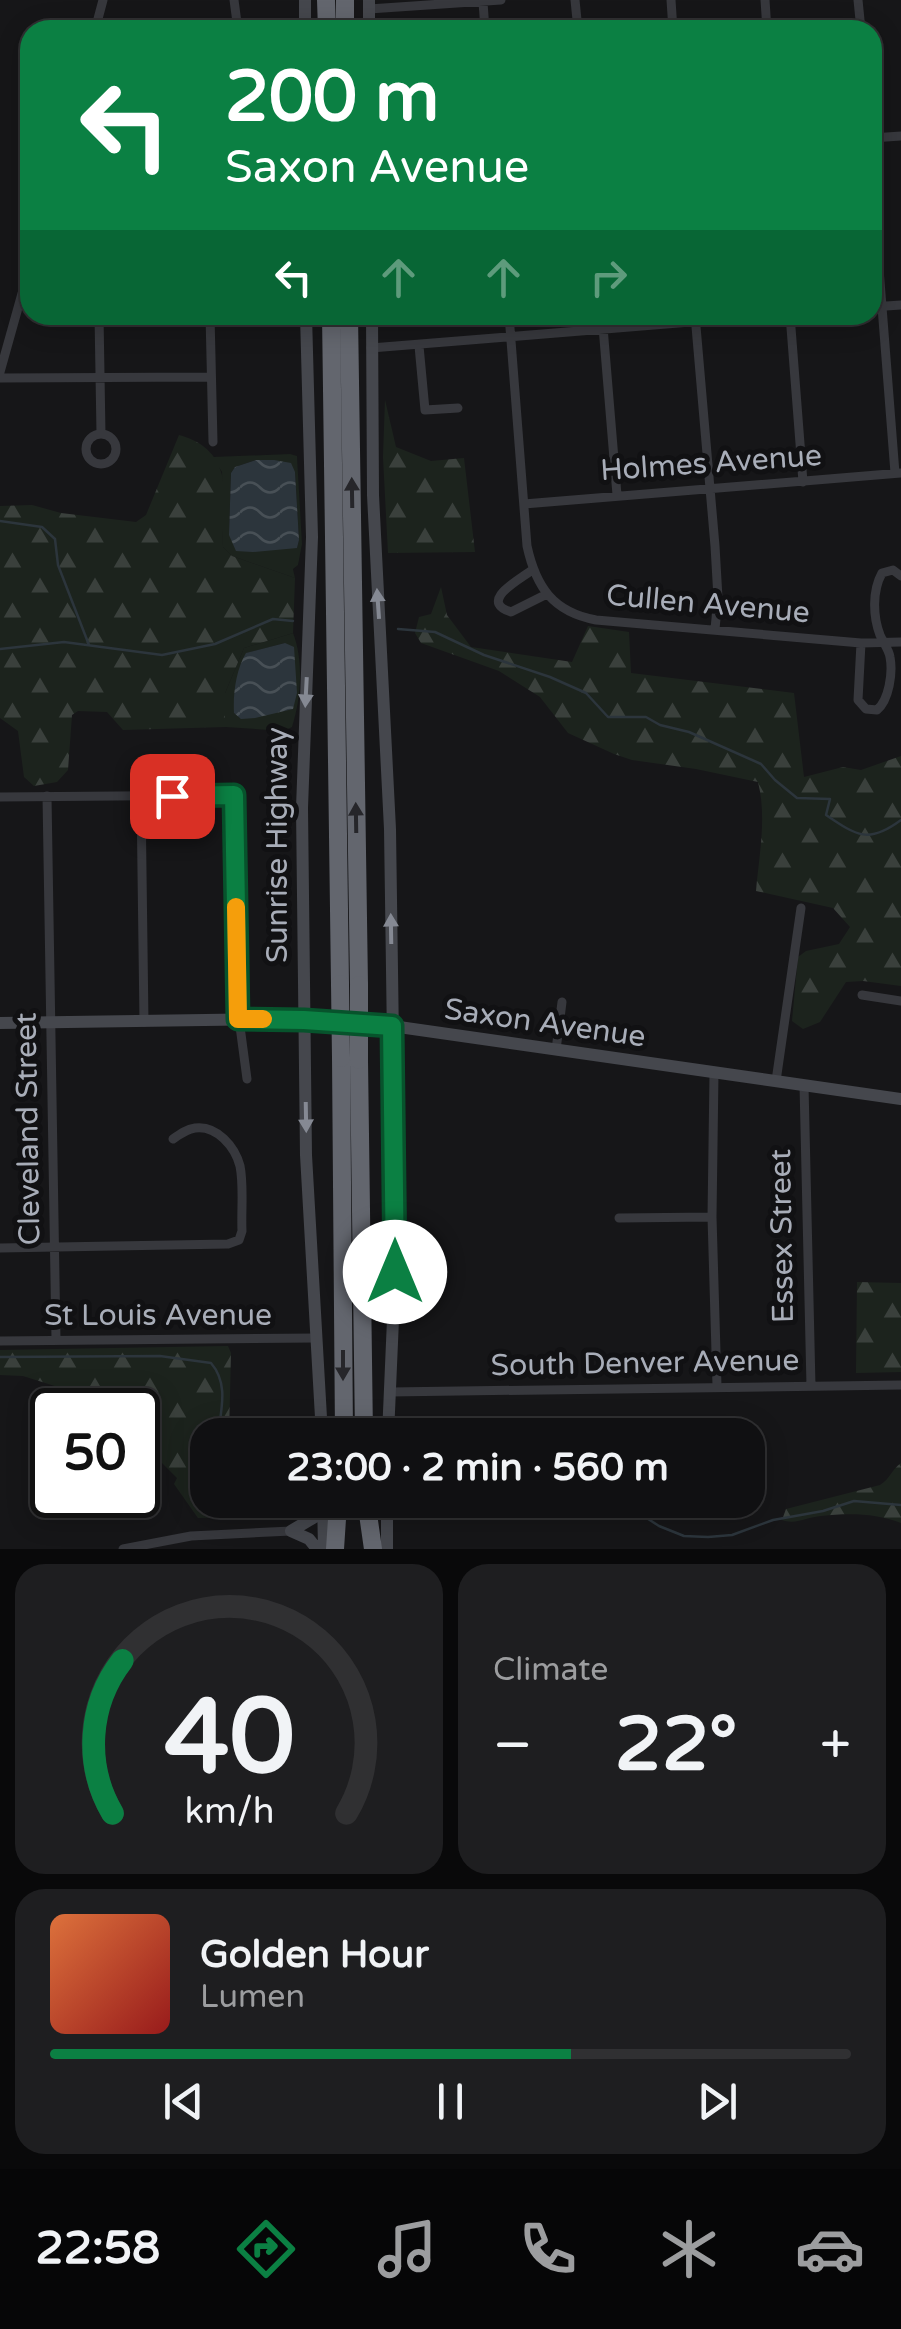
<!DOCTYPE html>
<meta charset="utf-8">
<style>
:root{--surface:#101012;--page:#1e1e20;--text:#f1f3f6;--muted:#9c9d9f;--line:#303032;--accent:#0b8043}
body{margin:0;font-family:"Varela Round",sans-serif;background:var(--page);color:var(--text);height:100vh;display:flex;flex-direction:column;font-size:38px;white-space:nowrap}
*{box-sizing:border-box;margin:0}
p{font-size:32px;color:var(--muted)}
.icon{flex:none;width:55px;height:55px;fill:none;stroke:currentColor;stroke-width:2;stroke-linecap:round;stroke-linejoin:round}
.map{position:relative;height:1549px;overflow:hidden}
.details{display:flex;flex-direction:column;gap:15px;padding:15px;background:#09090a;flex:1}
.details>*{flex:none}
.banner{position:absolute;left:20px;top:20px;width:862px;height:305px;border-radius:30px;box-shadow:0 5px 25px #0003,0 0 0 2px var(--line);background:#0b8043;color:#fff;overflow:hidden}
.speed{position:absolute;left:30px;top:1388px;display:flex;gap:20px;font-size:50px;font-weight:700;text-align:center}
.speed>*{display:grid;place-content:center;width:130px;height:130px;border-radius:50%;background:var(--surface);box-shadow:0 5px 25px #0003,0 0 0 2px var(--line);line-height:1}
.speed .limit{border:5px solid #111;border-radius:15px;background:#fff;color:#111}
.pin{position:absolute;display:grid;place-items:center;width:85px;height:85px;color:#fff;margin:-42px;border-radius:20px;box-shadow:0 5px 15px #0006}
.me{position:absolute;width:110px;margin:-55px;rotate:0deg;stroke-linejoin:round;filter:drop-shadow(0 0 8px #0008)}
.turn{display:flex;align-items:center;gap:35px;height:210px;padding:0 40px;font-size:45px}
.turn .icon{width:130px;height:130px;stroke-width:2.5}
.turn b{display:block;font-size:70px;line-height:85px}
.lanes{display:flex;align-items:center;height:95px;padding:0 40px;background:#0003;justify-content:center;gap:50px;direction:ltr}
.lanes .off{opacity:.35}
.big{font-size:75px;font-weight:700;line-height:1.1}
.details .tile{flex:1;display:flex;flex-direction:column;justify-content:center;gap:15px;min-width:0;padding:0 35px;border-radius:30px;background:var(--page)}
.details .dial{align-items:center;gap:0}
.dial svg{height:260px;overflow:visible;fill:none;stroke:var(--line);stroke-width:7;stroke-linecap:round;text-anchor:middle}
.dial text{fill:var(--text);stroke:none}
.song{display:flex;align-items:center;gap:30px}
.cover{width:120px;height:120px;border-radius:15px;background:linear-gradient(135deg,hsl(20 70% 55%),hsl(0 70% 35%))}
.played{height:10px;border-radius:5px;background:linear-gradient(90deg,var(--accent) 65%,var(--line) 65%)}
.keys{display:flex;justify-content:space-around;direction:ltr}
.heat{display:flex;justify-content:space-between;align-items:center;font-size:55px;direction:ltr}
.details .tiles{flex:1;display:grid;gap:15px;grid-template-columns:1fr 1fr}
.tile:last-child{grid-column:span 2}
.trip{position:absolute;left:190px;top:1418px;width:575px;height:100px;border-radius:30px;background:var(--surface);box-shadow:0 5px 25px #0003,0 0 0 2px var(--line);font-weight:700;line-height:100px;text-align:center}
.dock{display:flex;height:160px;justify-content:space-around;align-items:center;background:#060607;color:var(--muted)}
.dock .icon{width:70px;height:70px}
.dock .on{color:var(--accent)}
.dock b{font-size:45px;color:var(--text)}
.map>svg:first-child{display:block}
.grass{fill:#1c231d;fill-rule:evenodd}
.forest{fill:url(#forest-firs)}
.water{fill:url(#water-waves)}
.lines{fill:none;stroke-linecap:round;stroke-linejoin:round}
.stream{stroke:#2c353c;stroke-width:2.5}
.street{stroke:#37383d;stroke-width:9}
.secondary{stroke:#45474d;stroke-width:12}
.highway{stroke:#63666e;stroke-width:18}
.highway-bridge{stroke:#63666e;stroke-width:18}
.oneway{fill:#26262a}
.oneway2{fill:#858993}
.route-casing{stroke:#07532c;stroke-width:25}
.route{stroke:#0b8043;stroke-width:18}
.slow{stroke:#f59e0b;stroke-width:18}
.labels{text-anchor:middle;dominant-baseline:central;stroke-width:10;stroke-linejoin:round;paint-order:stroke}
.street-label{font-size:30px;fill:#a8adb8;stroke:#111113}
</style>
<div class="map">
<svg width="901" height="1549" viewBox="0 0 901 1549">
<defs>
<pattern id="forest-firs" width="22" height="20" patternUnits="userSpaceOnUse" patternTransform="scale(2.5)"><rect width="22" height="20" fill="#1c231d"/><path d="M5 1l3.5 6h-7zM16 11l3.5 6h-7z" fill="#3a403c"/></pattern>
<pattern id="water-waves" width="16" height="10" patternUnits="userSpaceOnUse" patternTransform="scale(2.5)"><rect width="16" height="10" fill="#2c353c"/><path d="M0 5q4-4 8 0t8 0" fill="none" stroke="#485056"/></pattern>
</defs>
<rect width="100%" height="100%" fill="#161618"/>
<path class="grass" d="M 290,454 L 297,456 L 302,544 L 298,565 L 293,569 L 295,578 L 232,556 L 223,547 L 222,472 L 212,457 ZM 256,460 L 295,472 L 299,540 L 297,548 L 229,535 L 231,473 L 235,467 Z
M 293,633 C 304,661 301,699 292,727 L 284,731 L 225,727 L 225,693 L 244,648 ZM 285,643 L 255,718 L 240,718 L 234,713 L 247,653 Z"/>
<path class="forest" d="M 385,400 L 396,447 L 431,461 L 464,458 L 475,552 L 388,553 L 383,457 Z
M 179,435 C 198,440 215,451 221,472 C 226,485 222,531 223,547 L 232,556 L 295,578 L 293,633 L 244,648 L 225,693 L 225,727 L 123,730 L 107,712 L 78,711 L 72,715 L 68,770 L 57,782 L 34,786 L 24,777 L 18,731 L 0,718 L 0,506 L 32,505 L 61,513 L 136,522 L 146,515 Z
M 441,587 L 447,615 L 471,647 L 572,662 L 588,626 L 629,632 L 631,673 L 794,693 L 804,777 L 843,767 L 861,770 L 901,756 L 901,986 L 863,981 L 846,982 L 820,1022 L 803,1029 L 792,1021 L 798,957 L 806,951 L 839,944 L 850,927 L 833,908 L 756,891 C 759,856 767,817 758,782 L 696,769 L 632,760 L 614,754 L 568,733 L 540,697 L 499,671 L 421,643 L 415,633 L 419,617 L 431,614 Z
M 857,1282 L 901,1283 L 901,1372 L 856,1373 Z
M 228,1346 L 231,1353 L 229,1435 L 208,1435 L 208,1500 L 310,1500 L 310,1502 L 263,1516 L 198,1518 L 174,1484 L 177,1478 L 138,1439 L 138,1410 L 108,1410 L 96,1399 L 23,1376 L 0,1375 L 0,1350 Z
M 901,1463 L 901,1523 C 876,1513 848,1513 821,1516 C 807,1517 796,1525 782,1520 L 786,1509 L 880,1485 C 890,1479 892,1469 901,1463 Z"/>
<path class="water" d="M 256,460 L 274,460 L 291,463 L 295,472 L 299,540 L 297,548 L 253,552 L 236,551 L 229,535 L 231,473 L 235,467 Z
M 285,643 L 294,647 L 297,693 L 293,709 L 255,718 L 241,719 L 234,713 C 233,693 236,670 246,653 Z"/>
<g class="lines">
<path class="stream" d="M 0,521 L 42,527 L 55,539 L 58,565 L 89,645
M 398,629 L 435,632 L 484,655 L 550,677 L 586,693 L 608,717 L 646,717 L 660,725 L 689,732 L 761,764 L 775,780 L 797,798 L 830,799 L 826,815 C 857,836 869,844 901,820
M 0,649 L 64,642 L 162,655 L 215,644 L 273,619 L 293,621
M 0,1357 L 160,1356 L 211,1363 C 229,1384 221,1409 218,1435
M 619,1500 L 659,1526 L 684,1536 L 708,1537 L 732,1535 L 773,1520 L 823,1511 L 854,1501 L 901,1505"/>
<path class="street" d="M 234,0 L 238,30
M 575,0 L 578,30
M 671,0 L 673,30
M 765,0 L 767,30
M 858,0 L 861,30
M 483,2 L 485,30
M 369,9 L 501,0
M 95,30 L 103,0
M 872,138 L 901,136
M 872,179 L 895,473
M 872,307 L 901,305
M 99,315 L 101,434
M 210,315 L 213,442
M 509,315 L 527,546 C 536,587 553,612 596,620 L 861,643 L 901,642
M 602,315 L 617,495
M 695,315 L 715,546 L 718,598 L 715,629
M 790,315 L 803,482
M 419,346 L 425,410 L 458,408
M 371,348 L 777,315
M 0,372 L 30,265
M 0,378 L 210,377
M86 449a15 15 0 1 1 30 0a15 15 0 1 1-30 0Z
M 524,504 L 901,473
M 532,570 C 521,579 477,601 511,612 L 547,594
M 861,643 L 858,700 L 866,709 L 877,710 C 889,700 893,673 890,657 C 889,650 883,642 880,635 C 873,617 872,591 882,573 L 893,570 L 901,576
M 47,796 L 56,1340
M 141,796 L 144,1022
M 0,797 L 234,795 L 239,1019 L 247,1079
M 862,995 L 901,1001
M 556,1050 L 562,1002
M 714,1073 L 712,1217 L 717,1386
M 776,1081 L 801,908
M 804,1085 L 811,1386
M 619,1218 L 712,1217
M 0,1248 L 228,1244 L 239,1240 L 242,1231 C 241,1210 244,1186 240,1166 C 235,1147 217,1125 195,1128 C 187,1129 180,1134 173,1139
M 0,1341 L 316,1338
M 390,1392 L 901,1385
M 123,1549 L 191,1536 L 291,1531"/>
<path class="secondary" d="M 305,0 L 305,30
M 369,0 L 369,30
M 306,315 L 312,537 L 302,808 L 306,1155 L 322,1435
M 372,315 L 373,495 L 390,829 L 396,1250 L 388,1435
M 0,1023 L 280,1019 L 392,1026 L 901,1099
M 323,1500 L 324,1549
M 387,1500 L 387,1549
M 291,1531 L 313,1518 L 321,1502
M 291,1531 L 309,1539 L 317,1549"/>
<path class="highway" d="M 326,0 L 327,30
M 345,0 L 345,30
M 331,315 L 340,984
M 349,315 L 359,985
M 341,1058 L 344,1435
M 359,1060 L 364,1435
M 366,1500 L 373,1549
M 335,1549 L 337,1519 L 341,1500"/>
<path class="highway-bridge" d="M 340,984 L 341,1058
M 359,985 L 359,1060"/>
</g>
<defs><path id="oneway-solid" d="M-6-.8H1V-3.2L6.5 0L1 3.2V.8H-6Z" transform="scale(2.5)"/></defs>
<g class="oneway">
<use href="#oneway-solid" transform="translate(352 493) rotate(-91)"/>
<use href="#oneway-solid" transform="translate(356 818) rotate(-91)"/>
<use href="#oneway-solid" transform="translate(343 1365) rotate(90)"/>
</g>
<g class="oneway2">
<use href="#oneway-solid" transform="translate(378 604) rotate(-94)"/>
<use href="#oneway-solid" transform="translate(306 692) rotate(93)"/>
<use href="#oneway-solid" transform="translate(391 929) rotate(-91)"/>
<use href="#oneway-solid" transform="translate(306 1117) rotate(89)"/>
</g>
<g class="lines">
<g class="route-casing">
<path id="route" d="M 172,796 L 234,795 L 238,1019 L 304,1020 L 392,1026 L 395,1272"/>
</g>
<use href="#route" class="route"/>
<path class="slow" d="M 236,907 L 238,1019 L 263,1019"/>
</g>
<g class="labels">
<g class="street-label">
<text transform="translate(711 463) rotate(-4)">Holmes Avenue</text>
<text transform="translate(708 604) rotate(5)">Cullen Avenue</text>
<text transform="translate(277 845) rotate(-90)">Sunrise Highway</text>
<text transform="translate(545 1023) rotate(8)">Saxon Avenue</text>
<text transform="translate(28 1129) rotate(-91)">Cleveland Street</text>
<text transform="translate(782 1236) rotate(-91)">Essex Street</text>
<text x="158" y="1315">St Louis Avenue</text>
<text transform="translate(645 1363) rotate(-1)">South Denver Avenue</text>
</g>
</g>
</svg>
<div class="speed"><div class="limit">50</div></div>
<div class="pin" style="left:172px;top:796px;background:#d93025"><svg class="icon" aria-label="arrive" viewBox="0 0 24 24"><path d="M6 21V4h12l-3 4 3 4H6"/></svg></div>
<svg class="me" style="left:395px;top:1272px" viewBox="-20 -20 40 40"><circle r="19" fill="#fff"/><path d="M0-13L10 11 0 6-10 11z" fill="#0b8043"/></svg>
<div class="trip">23:00 · 2 min · 560 m</div>
<div class="banner">
<div class="turn"><svg class="icon" aria-label="left" viewBox="0 0 24 24"><path d="M17 20v-9H6M10 6l-5 5 5 5"/></svg><div><b>200 m</b>Saxon Avenue</div></div>
<div class="lanes"><svg class="icon" aria-label="left" viewBox="0 0 24 24"><path d="M17 20v-9H6M10 6l-5 5 5 5"/></svg><svg class="icon off" aria-label="ahead" viewBox="0 0 24 24"><path d="M12 20V5M6 11l6-6 6 6"/></svg><svg class="icon off" aria-label="ahead" viewBox="0 0 24 24"><path d="M12 20V5M6 11l6-6 6 6"/></svg><svg class="icon off" aria-label="right" viewBox="0 0 24 24"><path d="M7 20v-9h11M14 6l5 5-5 5"/></svg></div>
</div>
</div>
<section class="details">
<div class="tiles">
<div class="tile dial"><svg viewBox="0 0 100 80">
<path d="M14 69A42 42 0 1 1 86 69"/>
<path d="M14 69A42 42 0 0 1 17 22" stroke="#0b8043"/>
<text x="50" y="56" font-size="32" font-weight="700">40</text>
<text x="50" y="72" font-size="11">km/h</text>
</svg></div>
<div class="tile"><p>Climate</p>
<div class="heat"><a>−</a><b class="big">22°</b><a>+</a></div>
</div>
<div class="tile">
<div class="song"><i class="cover"></i><div><b>Golden Hour</b><p>Lumen</p></div></div>
<div class="played"></div>
<div class="keys"><svg class="icon" aria-label="previous" viewBox="0 0 24 24"><path d="M18 5L8 12l10 7zM5 5v14"/></svg><svg class="icon" aria-label="pause" viewBox="0 0 24 24"><path d="M8 5v14M16 5v14"/></svg><svg class="icon" aria-label="next" viewBox="0 0 24 24"><path d="M6 5l10 7-10 7zM19 5v14"/></svg></div>
</div>
</div>
</section>
<nav class="dock">
<b>22:58</b>
<svg class="icon on" aria-label="directions" viewBox="0 0 24 24"><path d="M12 3l9 9-9 9-9-9zM9 14v-3h6M13 9l2 2-2 2"/></svg>
<svg class="icon" aria-label="music" viewBox="0 0 24 24"><path d="M9 18V5l10-2v13"/><circle cx="6" cy="18" r="3"/><circle cx="16" cy="16" r="3"/></svg>
<svg class="icon" aria-label="phone" viewBox="0 0 24 24"><path d="M5 4h4l2 5-3 2q2 4 5 5l2-3 5 2v4C11 20 4 13 5 4z"/></svg>
<svg class="icon" aria-label="climate" viewBox="0 0 24 24"><path d="M12 3v18M4 7l16 10M4 17L20 7"/></svg>
<svg class="icon" aria-label="car" viewBox="0 0 24 24"><path d="M5 17H2v-5l4-1 3-4h7l3 4 3 1v5h-3M9 17h6M6 11h13"/><circle cx="7" cy="17" r="2"/><circle cx="17" cy="17" r="2"/></svg>
</nav>
